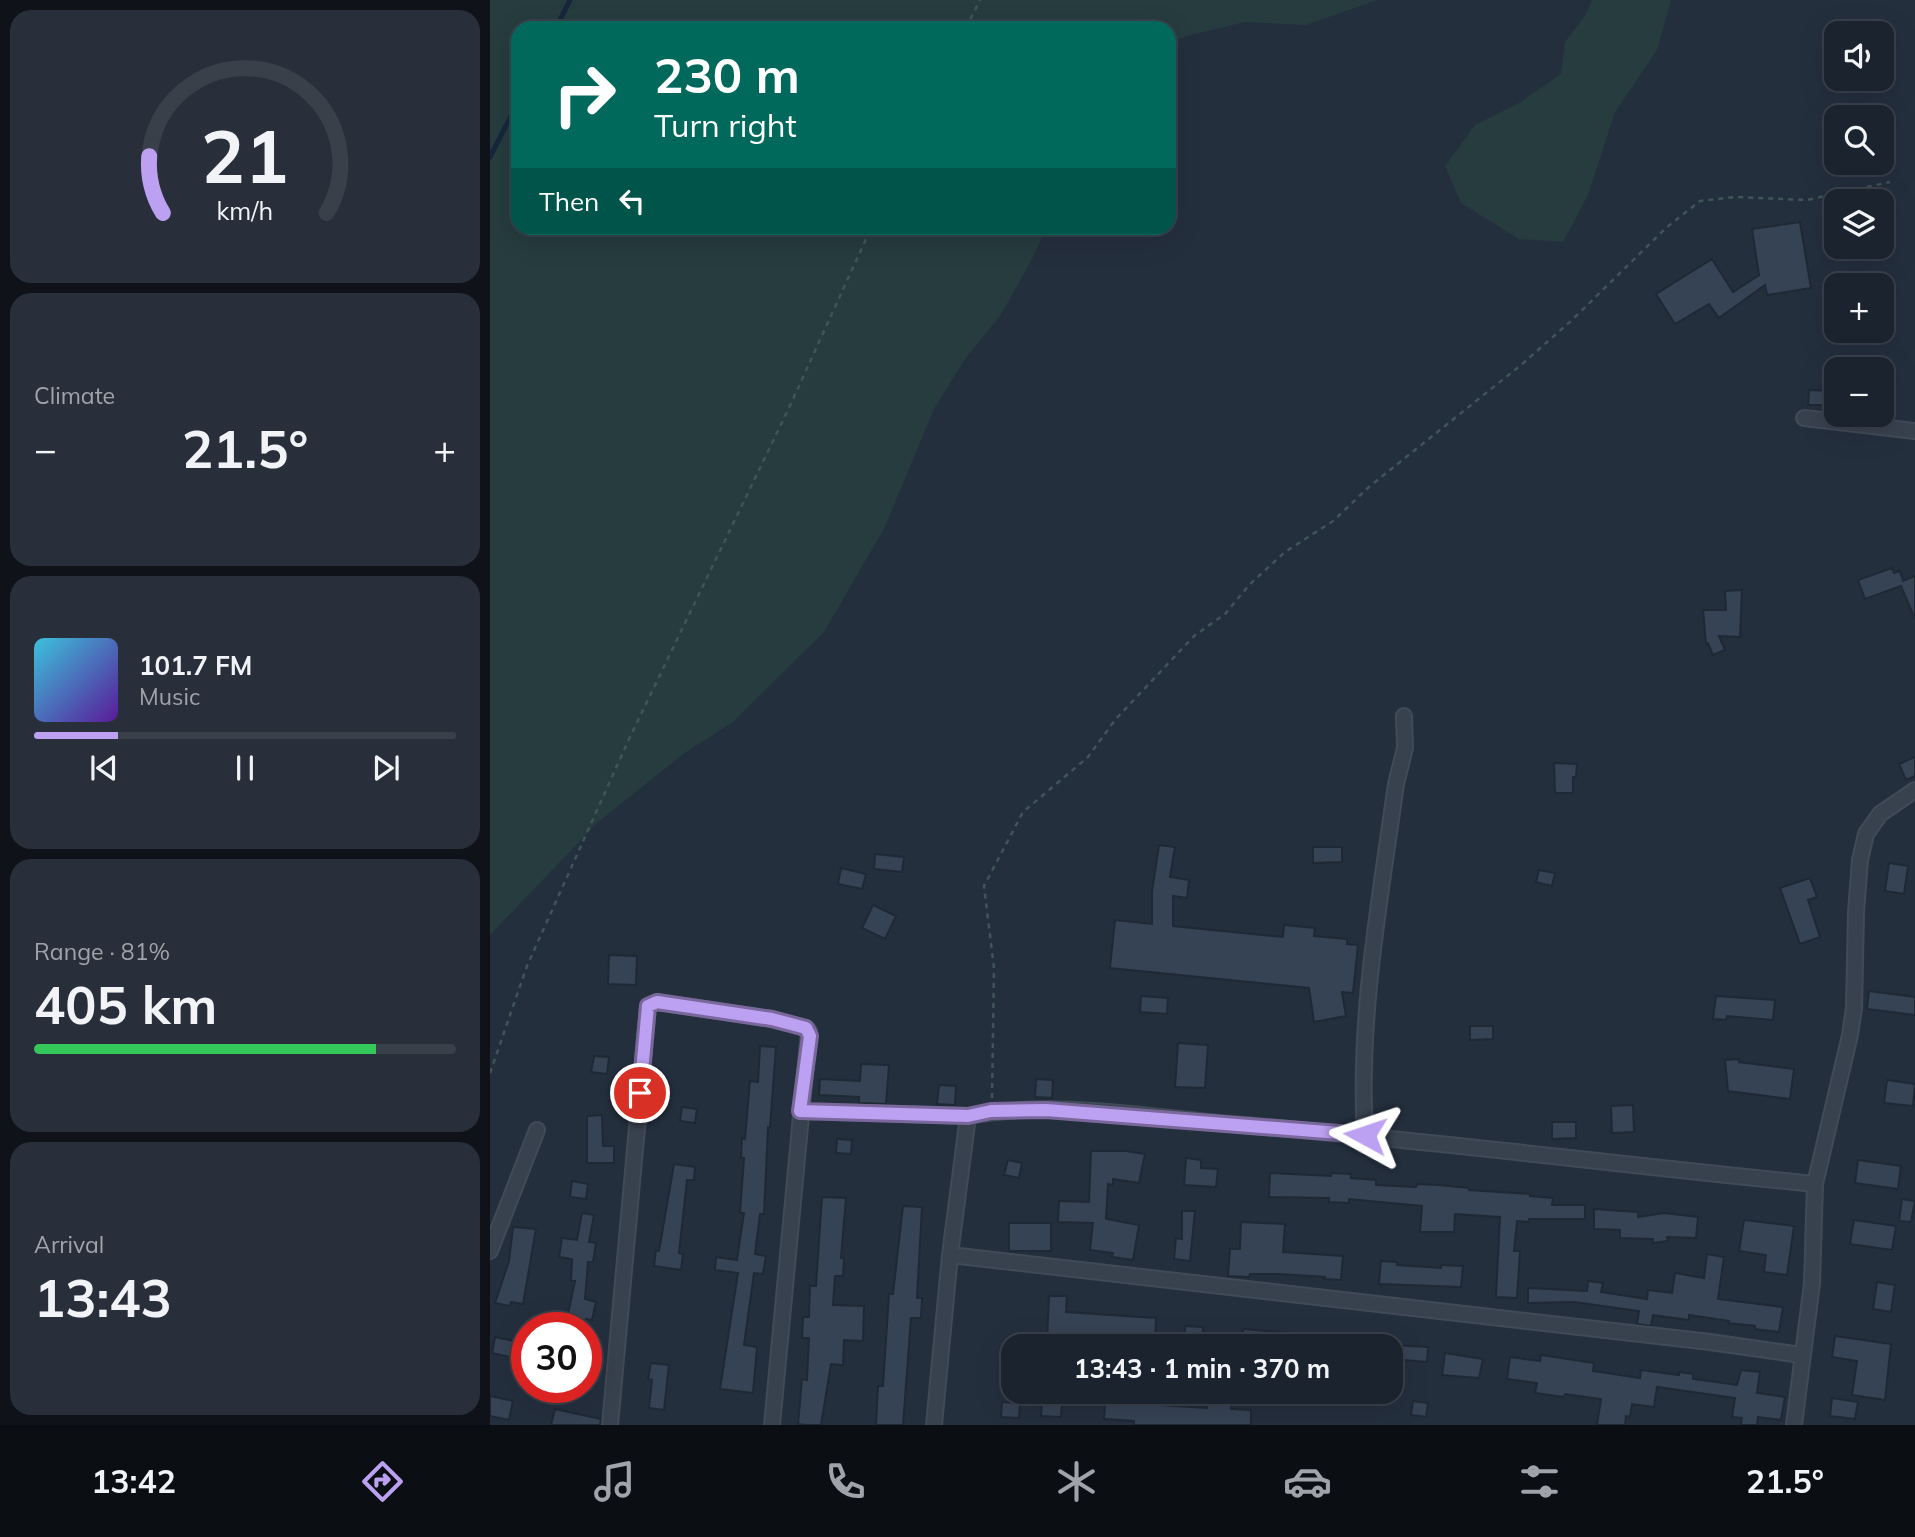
<!DOCTYPE html>
<meta charset="utf-8">
<style>
:root{--surface:#1b232e;--page:#282f3a;--text:#f1f3f6;--muted:#a0a4aa;--line:#39404a;--accent:#bca0f2}
body{margin:0;font-family:Mulish,sans-serif;background:var(--page);color:var(--text);height:100vh;display:flex;flex-direction:column;font-size:26px;white-space:nowrap}
*{box-sizing:border-box;margin:0}
p{font-size:23px;color:var(--muted)}
.icon{flex:none;width:38px;height:38px;fill:none;stroke:currentColor;stroke-width:2;stroke-linecap:round;stroke-linejoin:round}
.map{position:relative;flex:1;overflow:hidden}
.details{display:flex;flex-direction:column;gap:10px;padding:10px;background:#0f1319;width:490px}
.details>*{flex:none}
.hud{position:absolute;left:21px;top:21px;width:665px;height:214px;border-radius:21px;box-shadow:0 7px 28px #0002,0 0 0 2px var(--line);background:#00695c;color:#fff;overflow:hidden}
.fabs{position:absolute;left:1334px;top:21px;display:grid;gap:14px}
.fabs a{display:grid;place-items:center;width:70px;height:70px;border-radius:14px;background:var(--surface);box-shadow:0 7px 28px #0002,0 0 0 2px var(--line);font-size:35px}
.speed{position:absolute;left:21px;top:1312px;display:flex;gap:14px;font-size:35px;font-weight:700;text-align:center}
.speed>*{display:grid;place-content:center;width:91px;height:91px;border-radius:50%;background:var(--surface);box-shadow:0 7px 28px #0002,0 0 0 2px var(--line);line-height:1}
.speed .limit{border:10px solid #d22;background:#fff;color:#111}
.pin{position:absolute;display:grid;place-items:center;width:60px;height:60px;color:#fff;margin:-30px;border:4px solid #fff;border-radius:50%;box-shadow:0 2px 7px #0007}
.me{position:absolute;width:77px;margin:-38px;rotate:275deg;stroke-linejoin:round;filter:drop-shadow(0 0 5px #0008)}
.turn{display:flex;align-items:center;gap:24px;height:147px;padding:0 28px;font-size:32px}
.turn .icon{width:91px;height:91px;stroke-width:2.5}
.turn b{display:block;font-size:49px;line-height:60px}
.then{display:flex;align-items:center;height:66px;padding:0 28px;background:#0003;gap:14px;font-size:26px}
.big{font-size:52px;font-weight:700;line-height:1.1}
.details .tile{flex:1;display:flex;flex-direction:column;justify-content:center;gap:10px;min-width:0;padding:0 24px;border-radius:21px;background:var(--page)}
.details .dial{align-items:center;gap:0}
.dial svg{height:182px;overflow:visible;fill:none;stroke:var(--line);stroke-width:7;stroke-linecap:round;text-anchor:middle}
.dial text{fill:var(--text);stroke:none}
.song{display:flex;align-items:center;gap:21px}
.cover{width:84px;height:84px;border-radius:10px;background:linear-gradient(135deg,hsl(190 70% 55%),hsl(270 70% 35%))}
.played{height:7px;border-radius:4px;background:linear-gradient(90deg,var(--accent) 20%,var(--line) 20%)}
.keys{display:flex;justify-content:space-around;direction:ltr}
.heat{display:flex;justify-content:space-between;align-items:center;font-size:38px;direction:ltr}
.charge{height:10px;border-radius:5px;background:linear-gradient(90deg,#34c759 81%,var(--line) 0)}
.trip{position:absolute;left:511px;top:1334px;width:402px;height:70px;border-radius:21px;background:var(--surface);box-shadow:0 7px 28px #0002,0 0 0 2px var(--line);font-weight:700;line-height:70px;text-align:center}
.tab-bar{display:flex;height:112px;justify-content:space-around;align-items:center;background:#0b0e12;color:var(--muted)}
.tab-bar .icon{width:49px;height:49px}
.tab-bar .current{color:var(--accent)}
.tab-bar b{font-size:32px;color:var(--text)}
main{display:flex;flex:1;min-height:0}
.map>svg:first-child{display:block}
.green{fill:#263c3f}
.lines{fill:none;stroke-linecap:round;stroke-linejoin:round}
.stream{stroke:#17263c;stroke-width:5}
.building{fill:#364354;stroke:#1f2835;stroke-width:2}
.street-casing{stroke:#414a57;stroke-width:18}
.path{stroke:#3f5557;stroke-width:2.5;stroke-dasharray:5 5;stroke-linecap:butt}
.street{stroke:#38414e;stroke-width:14}
.route-casing{stroke:#7a689d;stroke-width:18}
.route{stroke:#bca0f2;stroke-width:12}
</style>
<main>
<section class="details">
<div class="tile dial"><svg viewBox="0 0 100 80">
<path d="M14 69A42 42 0 1 1 86 69"/>
<path d="M14 69A42 42 0 0 1 8 44" stroke="#bca0f2"/>
<text x="50" y="56" font-size="32" font-weight="700">21</text>
<text x="50" y="72" font-size="11">km/h</text>
</svg></div>
<div class="tile"><p>Climate</p>
<div class="heat"><a>−</a><b class="big">21.5°</b><a>+</a></div>
</div>
<div class="tile">
<div class="song"><i class="cover"></i><div><b>101.7 FM</b><p>Music</p></div></div>
<div class="played"></div>
<div class="keys"><svg class="icon" aria-label="previous" viewBox="0 0 24 24"><path d="M18 5L8 12l10 7zM5 5v14"/></svg><svg class="icon" aria-label="pause" viewBox="0 0 24 24"><path d="M8 5v14M16 5v14"/></svg><svg class="icon" aria-label="next" viewBox="0 0 24 24"><path d="M6 5l10 7-10 7zM19 5v14"/></svg></div>
</div>
<div class="tile"><p>Range · 81%</p><b class="big">405 km</b><div class="charge"></div></div>
<div class="tile"><p>Arrival</p><b class="big">13:43</b></div>
</section>
<div class="map">
<svg width="1425" height="1425" viewBox="0 0 1425 1425">
<rect width="100%" height="100%" fill="#242f3e"/>
<path class="green" d="M 0,0 L 887,0 L 816,25 L 755,22 L 696,36 L 679,44 L 679,28 L 28,28 L 28,228 L 557,228 L 540,263 L 510,316 L 475,359 L 444,409 L 394,529 L 334,632 L 243,722 L 196,752 L 108,822 L 0,935 Z
M 1102,0 L 1181,0 L 1167,50 L 1125,112 L 1098,195 L 1073,242 L 1029,239 L 971,203 L 955,166 L 985,125 L 1029,103 L 1071,74 L 1075,42 L 1095,16 Z"/>
<g class="lines">
<path class="stream" d="M 66,28 L 80,0
M 0,157 L 28,102"/>
</g>
<path class="building" d="M 1310,222 L 1321,288 L 1277,295 L 1275,285 L 1229,318 L 1219,304 L 1185,324 L 1166,294 L 1222,259 L 1243,292 L 1269,275 L 1262,229 Z
M 1319,390 L 1346,391 L 1345,405 L 1318,405 Z
M 1402,568 L 1404,573 L 1410,571 L 1413,581 L 1425,576 L 1425,619 L 1411,586 L 1375,599 L 1368,580 Z
M 1252,590 L 1250,637 L 1229,636 L 1235,650 L 1223,655 L 1218,643 L 1216,644 L 1213,610 L 1236,610 L 1235,591 Z
M 1425,757 L 1425,776 L 1416,780 L 1409,764 Z
M 1064,763 L 1087,764 L 1086,777 L 1083,777 L 1083,793 L 1065,793 Z
M 669,845 L 685,847 L 680,877 L 699,880 L 697,898 L 683,896 L 683,926 L 793,937 L 794,925 L 825,928 L 824,936 L 857,939 L 857,944 L 868,945 L 863,993 L 852,992 L 856,1016 L 824,1022 L 819,988 L 620,968 L 625,920 L 662,924 L 662,891 Z
M 823,847 L 852,847 L 852,862 L 823,863 Z
M 385,854 L 414,857 L 412,872 L 384,869 Z
M 1399,863 L 1418,866 L 1414,894 L 1395,891 Z
M 351,868 L 376,874 L 372,889 L 348,884 Z
M 1049,870 L 1065,873 L 1062,886 L 1046,882 Z
M 1320,878 L 1327,897 L 1318,900 L 1330,937 L 1310,944 L 1290,888 Z
M 383,905 L 406,916 L 395,939 L 372,928 Z
M 119,955 L 147,956 L 146,985 L 118,984 Z
M 1379,991 L 1425,997 L 1425,1015 L 1377,1009 Z
M 651,996 L 678,998 L 677,1014 L 650,1012 Z
M 1226,996 L 1285,1000 L 1283,1020 L 1237,1016 L 1236,1020 L 1223,1019 Z
M 980,1026 L 1003,1026 L 1003,1039 L 980,1040 Z
M 688,1043 L 718,1045 L 715,1088 L 685,1087 Z
M 270,1046 L 286,1047 L 280,1127 L 278,1127 L 274,1214 L 270,1214 L 265,1254 L 276,1256 L 273,1274 L 264,1273 L 254,1345 L 267,1347 L 263,1393 L 230,1389 L 248,1273 L 225,1270 L 226,1257 L 247,1260 L 254,1213 L 250,1213 L 254,1158 L 251,1158 L 252,1138 L 255,1139 L 260,1081 L 268,1082 Z
M 104,1056 L 119,1057 L 117,1074 L 101,1072 Z
M 1249,1059 L 1249,1062 L 1304,1069 L 1300,1099 L 1238,1091 L 1235,1060 Z
M 371,1064 L 399,1065 L 396,1104 L 369,1103 L 369,1097 L 329,1095 L 330,1079 L 370,1081 Z
M 546,1079 L 563,1080 L 562,1098 L 545,1097 Z
M 1397,1080 L 1425,1084 L 1423,1106 L 1394,1103 Z
M 449,1085 L 466,1086 L 465,1105 L 447,1104 Z
M 1143,1105 L 1144,1132 L 1122,1133 L 1121,1106 Z
M 192,1107 L 207,1109 L 205,1123 L 190,1121 Z
M 112,1115 L 113,1146 L 124,1146 L 124,1163 L 97,1163 L 97,1116 Z
M 1062,1122 L 1086,1122 L 1086,1138 L 1062,1139 Z
M 347,1139 L 362,1140 L 361,1154 L 346,1153 Z
M 601,1151 L 636,1151 L 655,1154 L 649,1183 L 623,1179 L 623,1185 L 618,1184 L 616,1219 L 649,1225 L 643,1260 L 622,1257 L 623,1253 L 600,1250 L 603,1223 L 568,1222 L 569,1201 L 599,1202 Z
M 696,1158 L 711,1160 L 711,1168 L 728,1169 L 726,1187 L 694,1185 Z
M 518,1160 L 532,1163 L 529,1178 L 514,1175 Z
M 1368,1160 L 1411,1166 L 1408,1189 L 1365,1183 Z
M 184,1164 L 205,1167 L 204,1180 L 197,1180 L 189,1253 L 193,1254 L 191,1270 L 164,1266 L 166,1250 L 169,1251 Z
M 780,1173 L 841,1176 L 841,1173 L 861,1174 L 861,1178 L 886,1180 L 886,1185 L 926,1187 L 927,1184 L 949,1185 L 979,1188 L 979,1190 L 1040,1194 L 1040,1196 L 1063,1198 L 1062,1205 L 1095,1205 L 1095,1219 L 1039,1219 L 1039,1222 L 1027,1221 L 1024,1251 L 1030,1251 L 1027,1298 L 1006,1297 L 1010,1217 L 965,1214 L 964,1232 L 930,1232 L 932,1206 L 859,1199 L 859,1203 L 839,1202 L 839,1198 L 779,1197 Z
M 82,1181 L 98,1184 L 96,1199 L 80,1197 Z
M 332,1197 L 356,1198 L 351,1258 L 354,1258 L 353,1276 L 345,1276 L 343,1305 L 374,1306 L 373,1341 L 354,1340 L 353,1365 L 341,1364 L 331,1425 L 316,1425 L 308,1424 L 312,1379 L 317,1380 L 319,1338 L 312,1338 L 313,1317 L 319,1317 L 320,1286 L 326,1286 Z
M 1412,1199 L 1425,1201 L 1421,1222 L 1409,1221 Z
M 413,1206 L 432,1207 L 427,1298 L 432,1298 L 431,1318 L 421,1318 L 413,1425 L 386,1425 L 388,1386 L 393,1386 L 399,1294 L 403,1294 Z
M 1104,1209 L 1148,1212 L 1148,1217 L 1174,1213 L 1208,1217 L 1206,1238 L 1177,1237 L 1178,1241 L 1163,1243 L 1163,1239 L 1130,1238 L 1130,1230 L 1104,1229 Z
M 692,1211 L 705,1211 L 700,1261 L 684,1259 L 686,1238 L 692,1239 Z
M 92,1213 L 104,1215 L 99,1242 L 106,1243 L 103,1262 L 98,1262 L 95,1299 L 106,1302 L 102,1320 L 96,1319 L 94,1328 L 75,1328 L 85,1281 L 81,1281 L 82,1259 L 69,1257 L 72,1238 L 87,1240 Z
M 1254,1220 L 1304,1226 L 1297,1275 L 1274,1272 L 1276,1255 L 1249,1251 Z
M 1364,1220 L 1406,1226 L 1402,1250 L 1360,1244 Z
M 751,1222 L 795,1224 L 793,1252 L 853,1256 L 851,1280 L 834,1279 L 835,1277 L 789,1274 L 760,1274 L 759,1277 L 738,1276 L 740,1249 L 750,1249 Z
M 519,1223 L 561,1223 L 561,1251 L 519,1251 Z
M 23,1227 L 46,1229 L 33,1304 L 21,1302 L 20,1306 L 5,1303 L 19,1261 Z
M 1217,1254 L 1234,1257 L 1228,1299 L 1293,1307 L 1289,1332 L 1265,1329 L 1265,1326 L 1238,1323 L 1239,1321 L 1199,1315 L 1199,1320 L 1163,1315 L 1161,1326 L 1147,1324 L 1149,1311 L 1084,1302 L 1038,1303 L 1038,1288 L 1097,1291 L 1098,1281 L 1113,1283 L 1111,1292 L 1157,1299 L 1158,1290 L 1182,1293 L 1185,1273 L 1214,1278 Z
M 891,1261 L 907,1262 L 907,1265 L 951,1268 L 951,1265 L 973,1266 L 971,1287 L 889,1284 Z
M 1387,1282 L 1405,1285 L 1401,1312 L 1383,1309 Z
M 559,1296 L 577,1296 L 576,1312 L 666,1318 L 665,1346 L 594,1346 L 594,1341 L 557,1340 Z
M 695,1326 L 713,1327 L 712,1346 L 694,1346 Z
M 753,1329 L 812,1334 L 811,1346 L 752,1346 Z
M 1345,1336 L 1401,1344 L 1395,1400 L 1362,1395 L 1367,1361 L 1342,1357 Z
M 5,1337 L 24,1341 L 20,1357 L 2,1353 Z
M 901,1345 L 938,1347 L 937,1362 L 901,1359 Z
M 955,1353 L 993,1359 L 989,1378 L 952,1375 Z
M 1051,1355 L 1104,1363 L 1103,1371 L 1150,1378 L 1151,1370 L 1189,1375 L 1189,1372 L 1203,1374 L 1203,1379 L 1247,1385 L 1251,1370 L 1270,1372 L 1267,1393 L 1295,1397 L 1291,1420 L 1268,1417 L 1267,1425 L 1251,1425 L 1252,1418 L 1242,1417 L 1245,1398 L 1167,1387 L 1164,1407 L 1142,1404 L 1140,1417 L 1136,1416 L 1135,1425 L 1107,1425 L 1111,1399 L 1075,1394 L 1074,1397 L 1045,1393 L 1047,1383 L 1017,1379 L 1020,1357 L 1050,1361 Z
M 161,1363 L 179,1365 L 174,1410 L 159,1408 L 162,1380 L 158,1379 Z
M 553,1391 L 633,1394 L 632,1395 L 671,1398 L 670,1405 L 717,1408 L 718,1391 L 742,1391 L 741,1409 L 761,1410 L 761,1425 L 644,1425 L 644,1421 L 614,1419 L 615,1405 L 572,1403 L 571,1417 L 551,1416 Z
M 0,1396 L 23,1401 L 19,1420 L 0,1416 Z
M 1342,1398 L 1368,1402 L 1365,1419 L 1340,1416 Z
M 923,1401 L 938,1403 L 936,1417 L 921,1415 Z
M 512,1402 L 530,1403 L 529,1418 L 511,1417 Z
M 65,1409 L 111,1419 L 110,1425 L 61,1425 Z"/>
<g class="lines">
<g class="street-casing">
<path id="street" d="M 1314,418 L 1425,431
M 310,1111 L 478,1116 C 563,1100 657,1117 742,1124 C 937,1140 1131,1165 1325,1184
M 875,1135 C 868,1017 890,900 906,784 L 915,748 L 914,716
M 0,1251 L 47,1130
M 460,1255 L 1220,1342 L 1311,1355
M 120,1425 L 158,1006 L 167,1002 L 282,1019 L 316,1028 L 319,1031 L 282,1425
M 444,1425 L 460,1255 L 478,1116
M 1304,1425 L 1322,1283 L 1325,1184 L 1360,1035 L 1364,1008 L 1366,912 L 1370,860 L 1376,834 L 1390,814 L 1425,790"/>
</g>
<path class="path" d="M 476,28 L 490,0
M 0,1073 L 37,966 L 139,739 L 298,410 L 381,228
M 502,1098 L 504,968 L 494,886 L 533,812 L 598,757 L 625,720 L 704,636 L 735,614 L 760,584 L 795,552 L 843,521 L 880,486 L 1031,365 L 1081,321 L 1177,227 L 1210,201 L 1245,197 L 1317,200 L 1400,182"/>
<use href="#street" class="street"/>
</g>
<g class="lines">
<g class="route-casing">
<path id="route" d="M 150,1093 L 158,1006 L 167,1002 L 282,1019 L 316,1028 L 320,1036 L 310,1111 L 478,1116 L 501,1111 L 556,1110 L 875,1135"/>
</g>
<use href="#route" class="route"/>
</g>
</svg>
<div class="fabs">
<a><svg class="icon" aria-label="sound" viewBox="0 0 24 24"><path d="M4 9h4l5-4v14l-5-4H4zM17 9q2 3 0 6"/></svg></a>
<a><svg class="icon" aria-label="search" viewBox="0 0 24 24"><circle cx="10" cy="10" r="6"/><path d="M15 15l6 6"/></svg></a>
<a><svg class="icon" aria-label="layers" viewBox="0 0 24 24"><path d="M12 4l9 5-9 5-9-5zM3 14l9 5 9-5"/></svg></a>
<a>+</a>
<a>−</a>
</div>
<div class="speed"><div class="limit">30</div></div>
<div class="pin" style="left:150px;top:1093px;background:#d93025"><svg class="icon" aria-label="arrive" viewBox="0 0 24 24"><path d="M6 21V4h12l-3 4 3 4H6"/></svg></div>
<svg class="me" style="left:875px;top:1135px" viewBox="-20 -20 40 40"><path d="M0-17L14 15 0 8-14 15z" fill="#bca0f2" stroke="#fff" stroke-width="4"/></svg>
<div class="trip">13:43 · 1 min · 370 m</div>
<div class="hud">
<div class="turn"><svg class="icon" aria-label="right" viewBox="0 0 24 24"><path d="M7 20v-9h11M14 6l5 5-5 5"/></svg><div><b>230 m</b>Turn right</div></div>
<div class="then">Then<svg class="icon" aria-label="left" viewBox="0 0 24 24"><path d="M17 20v-9H6M10 6l-5 5 5 5"/></svg></div>
</div>
</div>
</main>
<nav class="tab-bar">
<b>13:42</b>
<svg class="icon current" aria-label="directions" viewBox="0 0 24 24"><path d="M12 3l9 9-9 9-9-9zM9 14v-3h6M13 9l2 2-2 2"/></svg>
<svg class="icon" aria-label="music" viewBox="0 0 24 24"><path d="M9 18V5l10-2v13"/><circle cx="6" cy="18" r="3"/><circle cx="16" cy="16" r="3"/></svg>
<svg class="icon" aria-label="phone" viewBox="0 0 24 24"><path d="M5 4h4l2 5-3 2q2 4 5 5l2-3 5 2v4C11 20 4 13 5 4z"/></svg>
<svg class="icon" aria-label="climate" viewBox="0 0 24 24"><path d="M12 3v18M4 7l16 10M4 17L20 7"/></svg>
<svg class="icon" aria-label="car" viewBox="0 0 24 24"><path d="M5 17H2v-5l4-1 3-4h7l3 4 3 1v5h-3M9 17h6M6 11h13"/><circle cx="7" cy="17" r="2"/><circle cx="17" cy="17" r="2"/></svg>
<svg class="icon" aria-label="filters" viewBox="0 0 24 24"><path d="M4 7h16M4 17h16"/><circle cx="9" cy="7" r="2"/><circle cx="15" cy="17" r="2"/></svg>
<b>21.5°</b>
</nav>
